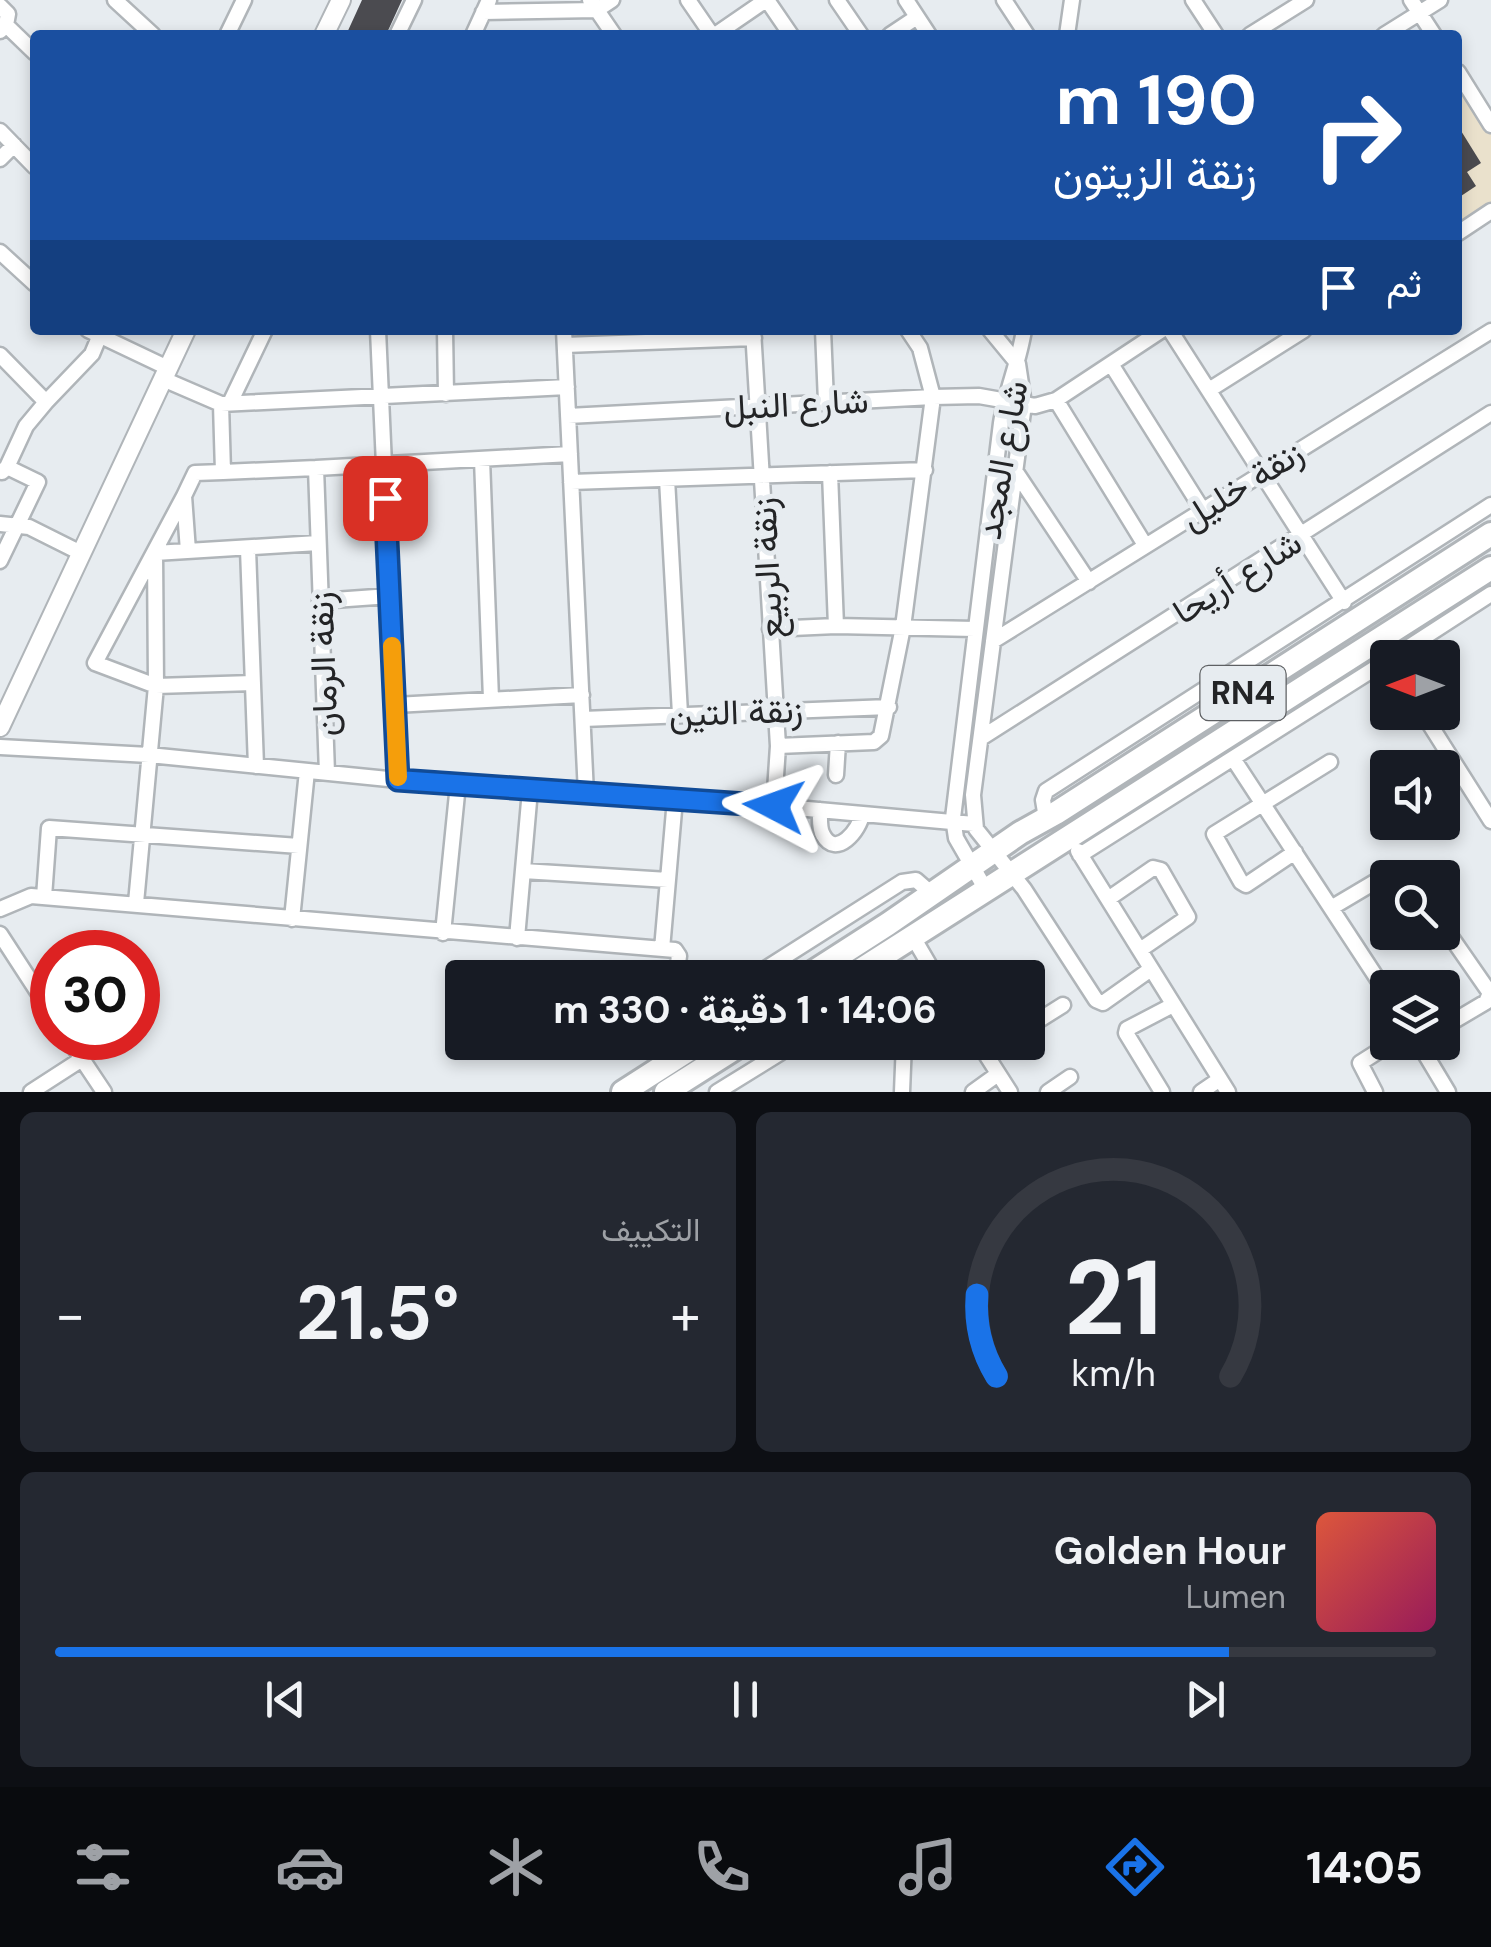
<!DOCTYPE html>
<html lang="ar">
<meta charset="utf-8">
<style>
:root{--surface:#171b24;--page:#242831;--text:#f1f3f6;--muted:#9ea1a6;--line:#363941;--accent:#1a73e8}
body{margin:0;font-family:"DM Sans",Vazirmatn,sans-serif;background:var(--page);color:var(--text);direction:rtl;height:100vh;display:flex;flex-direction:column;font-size:38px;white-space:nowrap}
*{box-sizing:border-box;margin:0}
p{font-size:32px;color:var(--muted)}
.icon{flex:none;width:55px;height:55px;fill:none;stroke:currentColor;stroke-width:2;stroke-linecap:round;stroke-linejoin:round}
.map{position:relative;height:1092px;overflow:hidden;direction:ltr}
.sheet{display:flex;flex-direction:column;gap:20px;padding:20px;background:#0d0f14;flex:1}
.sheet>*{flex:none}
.banner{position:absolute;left:30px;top:30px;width:1432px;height:305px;border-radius:10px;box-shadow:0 5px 15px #0003;direction:rtl;background:#1a4fa0;color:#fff;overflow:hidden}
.needle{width:65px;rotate:270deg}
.controls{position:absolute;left:1370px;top:640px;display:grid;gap:20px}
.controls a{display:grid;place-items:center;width:90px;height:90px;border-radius:10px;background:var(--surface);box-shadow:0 5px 15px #0003;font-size:50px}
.speed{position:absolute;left:30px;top:930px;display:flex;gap:20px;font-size:50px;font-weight:700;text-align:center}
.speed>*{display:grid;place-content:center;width:130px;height:130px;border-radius:50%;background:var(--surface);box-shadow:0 5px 15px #0003;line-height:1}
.speed .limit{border:15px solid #d22;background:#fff;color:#111}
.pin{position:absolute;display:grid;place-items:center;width:85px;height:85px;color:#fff;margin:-42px;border-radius:20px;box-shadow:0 5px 15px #0006}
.me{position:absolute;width:110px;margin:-55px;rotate:274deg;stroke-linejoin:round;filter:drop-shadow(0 0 8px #0008)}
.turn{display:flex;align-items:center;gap:35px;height:210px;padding:0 40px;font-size:45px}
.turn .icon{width:130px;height:130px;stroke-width:2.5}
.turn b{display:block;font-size:70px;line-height:85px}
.then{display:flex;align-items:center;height:95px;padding:0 40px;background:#0003;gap:20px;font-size:38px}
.big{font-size:75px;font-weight:700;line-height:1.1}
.sheet .widget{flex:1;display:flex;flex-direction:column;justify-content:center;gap:15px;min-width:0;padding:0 35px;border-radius:15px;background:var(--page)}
.sheet .dial{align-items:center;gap:0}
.dial svg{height:260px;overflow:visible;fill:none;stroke:var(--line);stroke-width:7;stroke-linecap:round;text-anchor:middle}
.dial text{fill:var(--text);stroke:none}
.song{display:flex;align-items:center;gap:30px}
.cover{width:120px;height:120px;border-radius:15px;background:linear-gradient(135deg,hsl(10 70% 55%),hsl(330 70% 35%))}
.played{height:10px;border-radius:5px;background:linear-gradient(90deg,var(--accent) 85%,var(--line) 85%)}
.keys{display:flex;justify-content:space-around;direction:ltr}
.heat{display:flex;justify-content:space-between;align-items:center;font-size:55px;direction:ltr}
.sheet .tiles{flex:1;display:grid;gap:20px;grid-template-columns:1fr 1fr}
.widget:last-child{grid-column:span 2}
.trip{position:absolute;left:445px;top:960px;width:600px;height:100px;border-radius:10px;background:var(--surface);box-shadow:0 5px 15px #0003;font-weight:700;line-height:100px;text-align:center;direction:rtl}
.menu{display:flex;height:160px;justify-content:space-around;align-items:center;background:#090b0e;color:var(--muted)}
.menu .icon{width:70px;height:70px}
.menu .on{color:var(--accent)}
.menu b{font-size:45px;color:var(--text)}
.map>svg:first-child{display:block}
.education{fill:#eae1cc}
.building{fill:#4b4b50}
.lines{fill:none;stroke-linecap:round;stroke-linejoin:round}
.minor-casing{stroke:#b0b5b9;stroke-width:19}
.tertiary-casing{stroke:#b0b5b9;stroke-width:22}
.primary-casing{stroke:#b0b5b9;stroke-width:28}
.minor{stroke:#fff;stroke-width:14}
.tertiary{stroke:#fff;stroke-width:18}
.primary{stroke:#fff;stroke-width:22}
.route-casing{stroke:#114b97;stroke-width:25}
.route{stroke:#1a73e8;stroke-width:18}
.slow{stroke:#f59e0b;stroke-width:18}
.labels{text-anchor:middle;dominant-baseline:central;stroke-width:10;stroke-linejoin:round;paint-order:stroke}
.shield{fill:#e7ecf0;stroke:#5e6063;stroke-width:2.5}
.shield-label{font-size:32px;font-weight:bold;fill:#232426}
.street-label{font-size:35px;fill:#232426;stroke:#e7ecf0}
</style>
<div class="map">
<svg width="1491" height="1092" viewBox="0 0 1491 1092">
<rect width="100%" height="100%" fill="#e7ecf0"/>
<path class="education" d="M 1458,72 L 1491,125 L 1491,211 L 1458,233 Z"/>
<path class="building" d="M 362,0 L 402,0 L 386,35 L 346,35 Z
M 1458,126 L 1481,163 L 1467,172 L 1476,186 L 1458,198 L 1458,175 L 1462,172 L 1458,165 Z"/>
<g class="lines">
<g class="minor-casing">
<path id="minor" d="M 115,0 L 153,35
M 590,0 L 614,35
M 688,0 L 712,35
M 767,0 L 791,35
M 837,0 L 861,35
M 906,0 L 929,35
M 1004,0 L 1027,35
M 1193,0 L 1216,35
M 1411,0 L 1434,35
M 0,6 L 8,14 L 6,25
M 483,12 L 597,10 L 612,0
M 0,31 L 6,25 L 35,53
M 227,35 L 244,0
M 397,35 L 414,0
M 473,35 L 489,0
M 715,35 L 766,0
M 890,35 L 917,17
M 1067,35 L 1072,0
M 1250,35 L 1306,0
M 1384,35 L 1440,0
M 1458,72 L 1491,125
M 0,131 L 35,167
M 0,159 L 14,145
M 1458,233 L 1491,211
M 0,252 L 35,284
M 88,330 L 168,368
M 378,330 L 398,780
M 445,330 L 446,394
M 564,330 L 586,794
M 753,330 L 778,746 L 774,806
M 823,330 L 826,402
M 990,330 L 1018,364 L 1024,404 L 973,795 L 976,829 L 1024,889 L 1096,1000 L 1103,1003 L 1151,969
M 1170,330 L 1344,602
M 565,345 L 754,338
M 0,355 L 46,402 L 26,426 L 7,467
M 1111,364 L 1202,509
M 163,379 L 221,404 L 567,387
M 1209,390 L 1304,330
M 1056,400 L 1145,545
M 46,402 L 92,354 L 102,330
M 230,403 L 265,330
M 568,416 L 933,397 L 979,396 L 1035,406 L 1056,400 L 1162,330
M 482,459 L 491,699
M 316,468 L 570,454
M 223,472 L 316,468 L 327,773
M 1016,472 L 1089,582
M 830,473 L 836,626
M 667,479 L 680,714
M 571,482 L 925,470
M 184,496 L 95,663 L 156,686 L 253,683
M 0,524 L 29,527 L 81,553
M 248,549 L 256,766
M 188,551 L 184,496 L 195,473 L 223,472 L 221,404
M 0,561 L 38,482 L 7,467 L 2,472
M 320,601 L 390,596
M 770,629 L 836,626 L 975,629
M 993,641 L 1491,331
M 1392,658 L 1491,594
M 395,705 L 582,695
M 1422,712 L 1491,821
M 583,719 L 889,707
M 981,738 L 1491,413
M 778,746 L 874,742 L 881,736 L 903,627 L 933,397 L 920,348 L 908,330
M 0,747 L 149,755 L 398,780 L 774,806 L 974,824
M 1234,760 L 1388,995
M 836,775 L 838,743
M 820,810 C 820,817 819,829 823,835 C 836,859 860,830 862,814
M 1046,818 L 1043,800 L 1046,791 L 1491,505
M 1078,851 L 1228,1092
M 1295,852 L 1246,885 L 1241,882 L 1214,834 L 1330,762
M 1080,855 L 1388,660
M 523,871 L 668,880
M 986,890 L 956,838 L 953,818 L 1001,423 C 1006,391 1019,362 1024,330
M 44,897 L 49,828 L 299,846
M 1108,899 L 1153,868 L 1161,870 L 1188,917 L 1140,950
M 136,903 L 156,686 L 155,553 L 318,543
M 1331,908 L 1395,870 L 1406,871 L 1411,878
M 0,909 L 31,896 L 675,950 L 679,956 L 676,978
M 292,919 L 307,771
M 1442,924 L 1490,993 L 1486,1002 L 1442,1028
M 443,933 L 458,784
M 0,934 L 52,1014
M 913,937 L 937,978
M 517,938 L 530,790
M 662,949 L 675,799
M 751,978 L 902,882 L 916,880 L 932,894
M 911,978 L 928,963
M 1028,1027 L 1063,1005
M 68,1038 L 104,1092
M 978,1042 L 1010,1092
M 1418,1042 L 1448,1092
M 985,1053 L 1002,1042
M 31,1092 L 82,1059
M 717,1092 L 780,1053 L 788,1042
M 902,1092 L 904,1042
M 973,1092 L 998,1074
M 1048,1092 L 1070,1077
M 1162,1092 L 1126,1033 L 1127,1029 L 1173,1005
M 1201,1092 L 1220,1079
M 1375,1092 L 1360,1063 L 1393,1042"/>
</g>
<g class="tertiary-casing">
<path id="tertiary" d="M 324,35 L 341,0
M 0,727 L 186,330"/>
</g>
<g class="primary-casing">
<path id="primary" d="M 804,978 L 888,924 L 1020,833 L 1056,813 L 1491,534
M 848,978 L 1491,568
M 623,1092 L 701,1042
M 666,1092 L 745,1042"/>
</g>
<use href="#minor" class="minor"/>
<use href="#tertiary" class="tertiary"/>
<use href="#primary" class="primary"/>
</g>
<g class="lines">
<g class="route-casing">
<path id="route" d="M 385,498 L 398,780 L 774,806"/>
</g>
<use href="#route" class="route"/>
<path class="slow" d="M 392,646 L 398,777"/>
</g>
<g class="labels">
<rect class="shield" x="1200.5" y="666" width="85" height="54" rx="8"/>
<g class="shield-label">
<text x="1243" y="693">RN4</text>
</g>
<g class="street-label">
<text transform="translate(796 404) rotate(-3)">شارع النبل</text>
<text transform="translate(1002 460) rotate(-80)">شارع المجد</text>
<text transform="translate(1242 485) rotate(-32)">زنقة خليل</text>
<text transform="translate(767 568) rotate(-93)">زنقة الربيع</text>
<text transform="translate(1237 577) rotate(-32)">شارع أريحا</text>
<text transform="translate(323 664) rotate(-92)">زنقة الرمان</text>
<text transform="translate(736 712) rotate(-2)">زنقة التين</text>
</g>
</g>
</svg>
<div class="controls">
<a><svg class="needle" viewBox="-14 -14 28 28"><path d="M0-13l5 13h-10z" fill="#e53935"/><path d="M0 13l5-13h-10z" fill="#9ea1a6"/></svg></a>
<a><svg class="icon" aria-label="sound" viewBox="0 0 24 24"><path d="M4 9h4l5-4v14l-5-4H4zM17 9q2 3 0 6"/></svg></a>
<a><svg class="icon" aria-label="search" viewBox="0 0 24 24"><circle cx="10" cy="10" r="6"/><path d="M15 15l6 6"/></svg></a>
<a><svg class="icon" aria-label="layers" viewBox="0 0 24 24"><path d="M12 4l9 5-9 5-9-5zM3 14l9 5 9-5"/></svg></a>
</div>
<div class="speed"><div class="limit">30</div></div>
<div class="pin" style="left:385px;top:498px;background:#d93025"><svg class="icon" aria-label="arrive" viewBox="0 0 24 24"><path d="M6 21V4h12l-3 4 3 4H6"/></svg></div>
<svg class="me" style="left:774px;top:806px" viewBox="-20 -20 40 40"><path d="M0-17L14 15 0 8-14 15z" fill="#1a73e8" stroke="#fff" stroke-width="4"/></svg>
<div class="trip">14:06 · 1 دقيقة · 330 m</div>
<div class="banner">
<div class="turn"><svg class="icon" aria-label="right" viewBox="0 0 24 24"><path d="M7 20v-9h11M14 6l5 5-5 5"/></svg><div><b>190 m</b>زنقة الزيتون</div></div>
<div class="then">ثم<svg class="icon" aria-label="arrive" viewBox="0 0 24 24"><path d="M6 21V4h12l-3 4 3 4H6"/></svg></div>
</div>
</div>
<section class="sheet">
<div class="tiles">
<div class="widget dial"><svg viewBox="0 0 100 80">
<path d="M14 69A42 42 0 1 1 86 69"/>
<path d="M14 69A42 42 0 0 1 8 44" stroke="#1a73e8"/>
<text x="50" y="56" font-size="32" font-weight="700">21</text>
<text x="50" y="72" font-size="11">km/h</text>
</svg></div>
<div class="widget"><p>التكييف</p>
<div class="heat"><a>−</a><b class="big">21.5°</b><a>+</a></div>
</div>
<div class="widget">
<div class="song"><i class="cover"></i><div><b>Golden Hour</b><p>Lumen</p></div></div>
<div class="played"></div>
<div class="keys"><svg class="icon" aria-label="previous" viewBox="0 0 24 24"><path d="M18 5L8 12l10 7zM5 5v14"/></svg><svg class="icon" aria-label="pause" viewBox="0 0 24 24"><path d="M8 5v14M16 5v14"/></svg><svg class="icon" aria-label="next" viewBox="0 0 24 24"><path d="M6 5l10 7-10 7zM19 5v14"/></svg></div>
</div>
</div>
</section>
<nav class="menu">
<b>14:05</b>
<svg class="icon on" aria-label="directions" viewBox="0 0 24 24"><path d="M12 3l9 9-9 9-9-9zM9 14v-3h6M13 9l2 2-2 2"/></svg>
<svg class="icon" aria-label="music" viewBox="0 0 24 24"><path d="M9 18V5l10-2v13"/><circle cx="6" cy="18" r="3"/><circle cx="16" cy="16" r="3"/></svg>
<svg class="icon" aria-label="phone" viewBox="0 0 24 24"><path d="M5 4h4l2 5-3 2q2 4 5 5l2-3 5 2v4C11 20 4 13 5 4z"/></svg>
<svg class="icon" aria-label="climate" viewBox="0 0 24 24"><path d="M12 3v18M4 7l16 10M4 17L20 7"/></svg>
<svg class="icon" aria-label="car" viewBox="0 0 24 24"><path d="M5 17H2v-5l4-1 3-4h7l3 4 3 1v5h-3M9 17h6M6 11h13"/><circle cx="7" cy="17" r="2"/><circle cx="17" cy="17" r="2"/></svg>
<svg class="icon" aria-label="filters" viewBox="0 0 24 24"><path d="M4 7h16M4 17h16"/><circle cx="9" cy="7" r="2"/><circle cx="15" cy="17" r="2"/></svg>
</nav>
